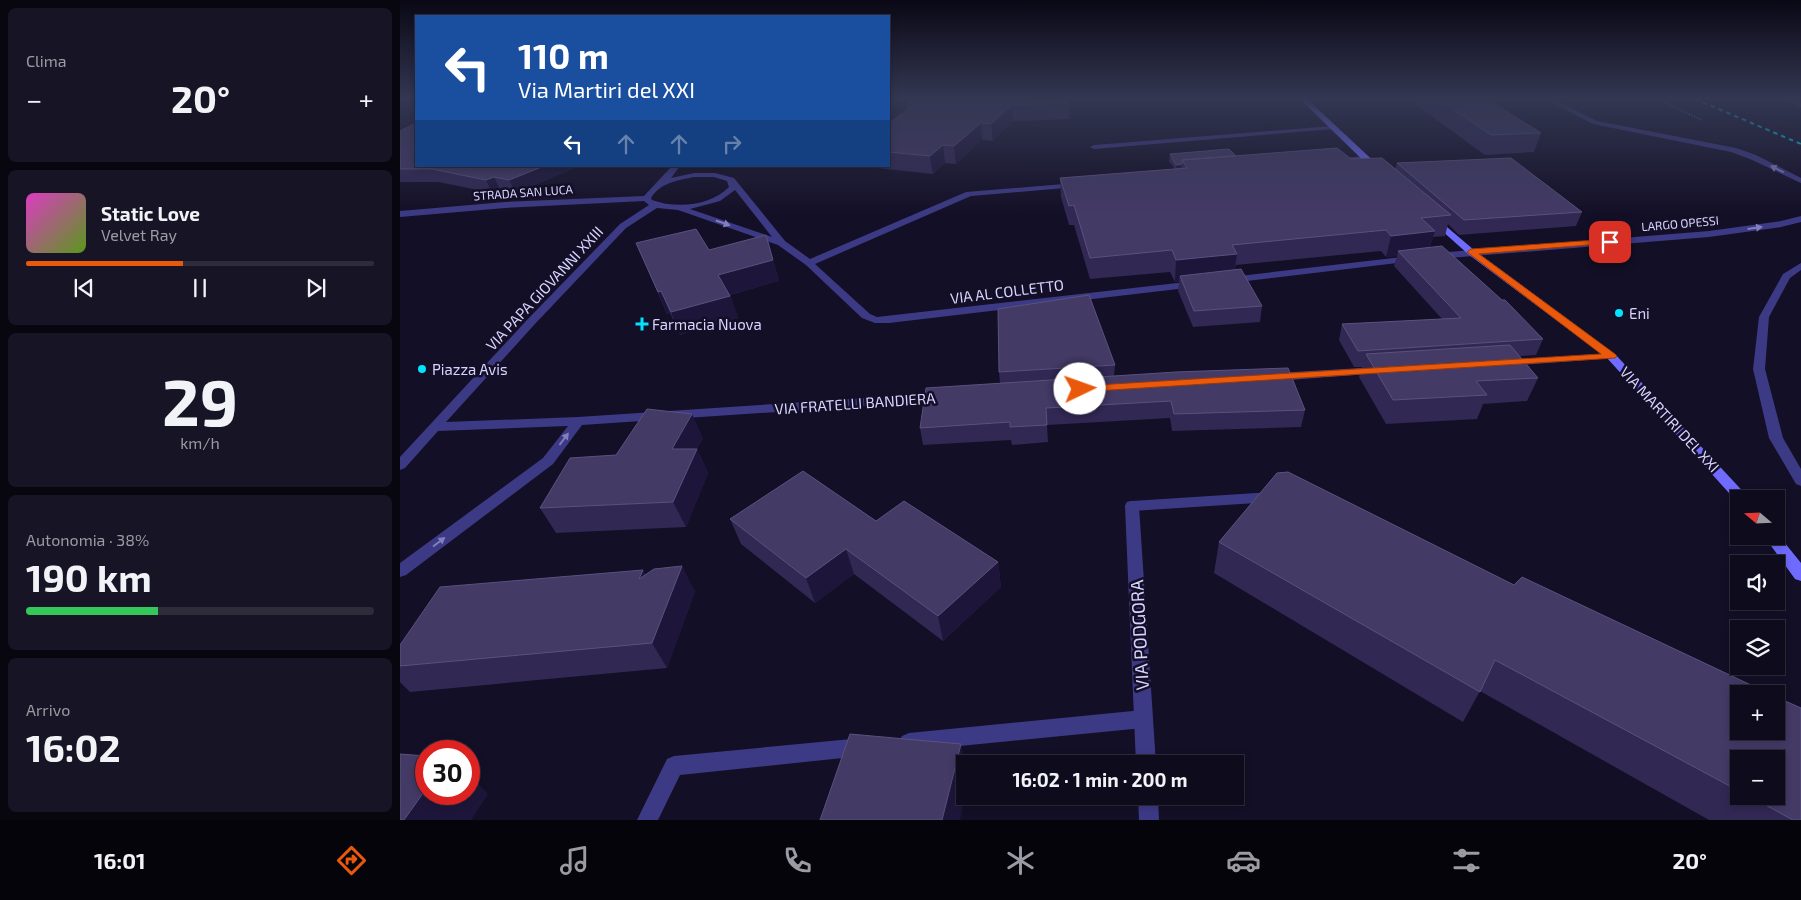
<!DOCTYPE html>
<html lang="it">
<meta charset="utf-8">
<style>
:root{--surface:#0e0b1c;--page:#171425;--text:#f1f3f6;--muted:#9b9ba3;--line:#2e2b3b;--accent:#ea580c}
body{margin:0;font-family:"Exo 2",sans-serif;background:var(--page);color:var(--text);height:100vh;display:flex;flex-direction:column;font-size:19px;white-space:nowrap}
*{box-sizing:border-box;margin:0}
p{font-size:16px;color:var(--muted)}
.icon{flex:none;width:28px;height:28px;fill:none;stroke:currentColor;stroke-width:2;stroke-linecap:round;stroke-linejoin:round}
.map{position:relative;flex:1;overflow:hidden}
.side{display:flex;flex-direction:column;gap:8px;padding:8px;background:#08060f;width:400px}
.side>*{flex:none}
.guide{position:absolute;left:15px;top:15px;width:475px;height:152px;border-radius:0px;box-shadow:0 2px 8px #0003,0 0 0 1px var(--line);background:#1a4fa0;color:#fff;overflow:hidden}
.needle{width:32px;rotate:289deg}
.controls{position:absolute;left:1330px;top:490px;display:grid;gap:10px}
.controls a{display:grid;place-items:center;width:55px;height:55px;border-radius:0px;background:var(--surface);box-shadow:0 2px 8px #0003,0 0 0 1px var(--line);font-size:25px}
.speed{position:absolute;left:15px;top:740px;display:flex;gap:10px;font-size:25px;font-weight:700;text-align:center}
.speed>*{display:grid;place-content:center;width:65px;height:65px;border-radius:50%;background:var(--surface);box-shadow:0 2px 8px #0003,0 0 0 1px var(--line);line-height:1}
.speed .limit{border:8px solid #d22;background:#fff;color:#111}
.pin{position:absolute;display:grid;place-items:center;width:42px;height:42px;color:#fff;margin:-21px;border-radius:10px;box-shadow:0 2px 8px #0006}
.me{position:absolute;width:55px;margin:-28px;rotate:87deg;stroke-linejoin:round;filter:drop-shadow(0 0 4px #0008)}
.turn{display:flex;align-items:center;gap:18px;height:105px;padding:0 20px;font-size:22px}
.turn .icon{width:65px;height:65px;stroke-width:2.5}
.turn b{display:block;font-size:35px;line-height:42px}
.lanes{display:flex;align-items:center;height:48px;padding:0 20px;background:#0003;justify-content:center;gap:25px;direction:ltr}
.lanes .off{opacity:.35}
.big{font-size:38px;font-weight:700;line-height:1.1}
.side .widget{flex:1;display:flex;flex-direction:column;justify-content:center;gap:8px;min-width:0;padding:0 18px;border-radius:8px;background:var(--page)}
.side .dial{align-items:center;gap:0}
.dial b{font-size:65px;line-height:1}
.song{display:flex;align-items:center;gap:15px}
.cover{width:60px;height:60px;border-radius:8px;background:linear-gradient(135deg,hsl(310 70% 55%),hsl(90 70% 35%))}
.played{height:5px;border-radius:2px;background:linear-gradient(90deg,var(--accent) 45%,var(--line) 45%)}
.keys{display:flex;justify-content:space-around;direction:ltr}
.heat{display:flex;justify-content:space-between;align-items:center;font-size:28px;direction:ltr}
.charge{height:8px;border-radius:4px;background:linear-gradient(90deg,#34c759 38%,var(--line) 0)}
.trip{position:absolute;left:556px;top:755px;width:288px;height:50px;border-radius:0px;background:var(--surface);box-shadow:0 2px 8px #0003,0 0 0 1px var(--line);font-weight:700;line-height:50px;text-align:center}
.menu{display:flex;height:80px;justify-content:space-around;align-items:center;background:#06040b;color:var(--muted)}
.menu .icon{width:35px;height:35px}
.menu .active{color:var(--accent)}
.menu b{font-size:22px;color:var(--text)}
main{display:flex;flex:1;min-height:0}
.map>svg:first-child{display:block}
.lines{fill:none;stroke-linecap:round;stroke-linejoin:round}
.path{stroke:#2fb8b0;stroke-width:2;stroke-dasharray:1 2;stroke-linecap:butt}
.lane{fill:#3d3a85;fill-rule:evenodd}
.street{fill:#3d3a85;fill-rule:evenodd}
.secondary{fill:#6f6bff;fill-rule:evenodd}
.rail{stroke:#00e5ff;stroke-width:2;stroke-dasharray:4.5 4;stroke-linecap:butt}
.wall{fill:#312854;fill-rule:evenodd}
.shaded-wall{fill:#1d163a}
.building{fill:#433a66;stroke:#5a527e}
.oneway{fill:#837fbc}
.route{fill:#ea580c;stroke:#983908}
.poi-dot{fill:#00e5ff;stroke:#130f26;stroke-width:2}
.labels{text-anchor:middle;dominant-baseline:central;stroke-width:5;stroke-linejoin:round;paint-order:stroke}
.far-street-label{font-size:12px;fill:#d9d4ff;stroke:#130f26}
.street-label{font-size:15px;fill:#d9d4ff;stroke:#130f26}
.poi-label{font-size:15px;fill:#d9d4ff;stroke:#130f26;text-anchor:start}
.near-street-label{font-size:18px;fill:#d9d4ff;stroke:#130f26}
</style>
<main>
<section class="side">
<div class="widget"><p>Clima</p>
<div class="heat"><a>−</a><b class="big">20°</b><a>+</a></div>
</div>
<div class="widget">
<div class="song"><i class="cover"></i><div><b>Static Love</b><p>Velvet Ray</p></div></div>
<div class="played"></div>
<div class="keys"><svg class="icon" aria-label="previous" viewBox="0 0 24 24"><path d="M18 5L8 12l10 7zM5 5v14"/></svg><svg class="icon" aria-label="pause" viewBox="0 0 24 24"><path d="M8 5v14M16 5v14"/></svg><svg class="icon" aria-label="next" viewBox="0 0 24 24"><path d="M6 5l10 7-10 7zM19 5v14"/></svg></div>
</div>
<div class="widget dial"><b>29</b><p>km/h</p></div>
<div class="widget"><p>Autonomia · 38%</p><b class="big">190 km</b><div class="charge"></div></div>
<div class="widget"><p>Arrivo</p><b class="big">16:02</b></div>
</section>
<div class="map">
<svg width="1401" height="820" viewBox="0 0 1401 820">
<rect width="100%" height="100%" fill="#130f26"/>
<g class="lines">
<path class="path" d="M 1256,99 L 1302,120"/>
<path class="lane" d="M 1381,99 L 1391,99 L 1401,103 L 1401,107 Z
M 932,126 L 934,127 L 934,129 L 694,149 L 690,147 L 694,145 Z
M 872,492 L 877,493 L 879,497 L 877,501 L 872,502 L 732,511 L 727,510 L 725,506 L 727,502 L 732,501 Z
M 743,710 L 750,713 L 752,719 L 750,725 L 743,728 L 509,751 L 502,748 L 499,742 L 502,736 L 509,733 Z
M 462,738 L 469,740 L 472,747 L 469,754 L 462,756 L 280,775 L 258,820 L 237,820 L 267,759 L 274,756 Z"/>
<path class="street" d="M 1145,99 L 1153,99 L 1197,121 L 1336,148 L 1356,155 L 1401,178 L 1401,183 L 1350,159 L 1331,152 L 1193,124 Z
M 965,156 L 968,156 L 968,160 L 935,163 L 931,161 L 935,159 Z
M 272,166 L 280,166 L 271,178 L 294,173 L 315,173 L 334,178 L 385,241 L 410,259 L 566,192 L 676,183 L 680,185 L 676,187 L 571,196 L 415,264 L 470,314 L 477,317 L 795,281 L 800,284 L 795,287 L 489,323 L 475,323 L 462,318 L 406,265 L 378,245 L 278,210 L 257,208 L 226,228 L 134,325 L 46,422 L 178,417 L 541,393 L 547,397 L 541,401 L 182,425 L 153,464 L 6,575 L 0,577 L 0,563 L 143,458 L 168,426 L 38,431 L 5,468 L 0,470 L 0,457 L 126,321 L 220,224 L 249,205 L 244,201 L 105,208 L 0,217 L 0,211 L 105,202 L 244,196 ZM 294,177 L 314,177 L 327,181 L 329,187 C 310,206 277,209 252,200 L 251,198 C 260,183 278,180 294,177 ZM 335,190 L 372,237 L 290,209 L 320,201 Z
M 1401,216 L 1401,222 L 1381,227 L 1309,237 L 1036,259 L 1031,256 L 1036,253 L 1309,231 L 1381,221 Z
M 1011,256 L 1016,259 L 1014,261 L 830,283 L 825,280 L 830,277 Z
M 1401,263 L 1401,270 L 1390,278 L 1369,317 L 1365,369 L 1383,438 L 1401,469 L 1401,486 L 1396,484 L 1369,438 L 1353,369 L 1359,317 L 1383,274 Z
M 1211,353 L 1215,354 L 1217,356 L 1215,358 L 1108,366 L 1102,363 L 1108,360 Z
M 978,367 L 984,371 L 982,373 L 876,381 L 870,377 L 876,373 Z
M 732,501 L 737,502 L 739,506 L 756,764 L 736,764 L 725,506 L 727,502 Z
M 738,796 L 758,796 L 759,820 L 739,820 Z"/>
<path class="secondary" d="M 900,99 L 907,99 L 980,167 L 980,171 L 974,171 Z
M 1034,216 L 1074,250 L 1215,354 L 1350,499 L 1339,499 L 1338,503 L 1207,358 L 1068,254 L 1031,221 L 1031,217 Z
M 1376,532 L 1401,563 L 1401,581 L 1395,579 L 1364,536 L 1376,536 Z"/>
<path class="rail" d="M 1295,99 L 1401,144"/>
</g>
<path class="wall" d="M 511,99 L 669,103 L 669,119 L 613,121 L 593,141 L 582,140 L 556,164 L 545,163 L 533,174 L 468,167 L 468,166 L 489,166 L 489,123 L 507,110 Z
M 1008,99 L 1087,99 L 1141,133 L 1134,152 L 1085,155 Z
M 0,131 L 16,166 L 179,166 L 116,193 L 100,190 L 92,193 L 39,182 L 0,182 Z
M 770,154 L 951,159 L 995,169 L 997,163 L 1182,212 L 1176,226 L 1059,235 L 1048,224 L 1045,236 L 1033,237 L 1030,247 L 1143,339 L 1136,355 L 1120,356 L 1138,378 L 1127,401 L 1083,404 L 1077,419 L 986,424 L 959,377 L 962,367 L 954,367 L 939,340 L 942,324 L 1042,319 L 994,266 L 997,256 L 986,257 L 981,251 L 836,265 L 835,269 L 862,306 L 860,322 L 793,327 L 778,291 L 779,281 L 775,282 L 770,272 L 690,279 L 674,225 L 669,225 L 661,197 L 660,178 L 775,169 L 769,161 Z
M 366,235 L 379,281 L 330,295 L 338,318 L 280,335 L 270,313 L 267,314 L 236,243 L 309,250 Z
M 715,365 L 714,376 L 905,410 L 901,427 L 772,431 L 770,418 L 647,425 L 648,442 L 612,445 L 611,440 L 523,445 L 520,428 L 600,383 L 599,372 Z
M 303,438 L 297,449 L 308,473 L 286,527 L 156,533 L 140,508 L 216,455 Z
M 888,472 L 1114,585 L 1122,577 L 1370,694 L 1339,694 L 1339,731 L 1376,731 L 1376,697 L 1401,708 L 1401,820 L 1309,820 L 1080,691 L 1063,722 L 814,573 L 819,542 L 877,473 ZM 1339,759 L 1376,759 L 1376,796 L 1339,796 Z
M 330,519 L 476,521 L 598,562 L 601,587 L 543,641 L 454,574 L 415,603 L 341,544 Z
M 243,570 L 245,574 L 295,591 L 267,668 L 10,692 L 0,682 L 0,645 Z"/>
<path class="shaded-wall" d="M 612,105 L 613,121 L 593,141 L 591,124 Z
M 581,123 L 582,140 L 556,164 L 554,146 Z
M 543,145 L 545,163 L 533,174 L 530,156 Z
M 782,164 L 781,171 L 776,171 L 776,165 Z
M 144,166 L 179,166 L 116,193 L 109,180 Z
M 94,177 L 100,190 L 92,193 L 86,180 Z
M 1035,231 L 1028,252 L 998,251 L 997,256 L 986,257 L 991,236 Z
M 366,235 L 379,281 L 325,296 L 318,275 Z
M 837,254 L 834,275 L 780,276 L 779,281 L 775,282 L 776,260 Z
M 261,291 L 270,313 L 267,314 L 258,292 Z
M 330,296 L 338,318 L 280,335 L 271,312 Z
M 292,414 L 303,438 L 283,473 L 272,449 Z
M 297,449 L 308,473 L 286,527 L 273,502 Z
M 446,549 L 454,574 L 415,603 L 406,578 Z
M 598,562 L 601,587 L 543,641 L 538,616 Z
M 282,566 L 295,591 L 267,668 L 252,643 Z
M 243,570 L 257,595 L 239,579 Z
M 561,744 L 565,764 L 565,796 L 560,820 L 542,820 Z
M 69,775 L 88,794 L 71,820 L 4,820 L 26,789 L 26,794 L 69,794 Z"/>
<path class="building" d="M 511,99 L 668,99 L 669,103 L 612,105 L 591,124 L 581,123 L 554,146 L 543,145 L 530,156 L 489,152 L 489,123 L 507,110 Z
M 1038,99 L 1087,99 L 1141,133 L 1091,135 Z
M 16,123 L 16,166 L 144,166 L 109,180 L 94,177 L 86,180 L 32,169 L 0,169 L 0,131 Z
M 937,148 L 951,159 L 982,158 L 1051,215 L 1021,218 L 1035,231 L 991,236 L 986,230 L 832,245 L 837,254 L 776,260 L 772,250 L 690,258 L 674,205 L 669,206 L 660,178 L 787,168 L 782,160 Z
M 829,149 L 836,156 L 782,160 L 782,164 L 776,165 L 770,154 Z
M 1111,158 L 1182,212 L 1064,220 L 997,163 Z
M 296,229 L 309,250 L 366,235 L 373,260 L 318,275 L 330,296 L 271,312 L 261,291 L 258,292 L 236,243 Z
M 1042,246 L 1102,300 L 1105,300 L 1143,339 L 958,351 L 942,324 L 1061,318 L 998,251 Z
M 841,269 L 862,306 L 794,311 L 780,276 Z
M 689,295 L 715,365 L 599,372 L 598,309 Z
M 1110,345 L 1138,378 L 1076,381 L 1087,395 L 993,400 L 966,354 Z
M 888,368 L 905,410 L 774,414 L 771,401 L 646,408 L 647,425 L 610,427 L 610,422 L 520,428 L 526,388 L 776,372 Z
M 247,409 L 292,414 L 272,449 L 297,449 L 273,502 L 140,508 L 170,458 L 216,455 Z
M 403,471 L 476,521 L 504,501 L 598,562 L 538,616 L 446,549 L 406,578 L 330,519 Z
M 888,472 L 1114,585 L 1122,577 L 1370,694 L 1339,694 L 1339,731 L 1376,731 L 1376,697 L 1401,708 L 1401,820 L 1393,820 L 1349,796 L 1376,796 L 1376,759 L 1339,759 L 1339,791 L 1095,660 L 1080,692 L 819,542 L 877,473 Z
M 282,566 L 252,643 L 0,666 L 0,645 L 40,587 L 243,570 L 239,579 L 254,569 Z
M 450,734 L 561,744 L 542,820 L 420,820 Z
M 0,754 L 26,756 L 26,789 L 4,820 L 0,820 Z"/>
<defs><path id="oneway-solid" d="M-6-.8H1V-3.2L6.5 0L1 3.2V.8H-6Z" transform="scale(1.25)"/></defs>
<g class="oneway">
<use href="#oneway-solid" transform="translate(1377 169) rotate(-154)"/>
<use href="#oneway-solid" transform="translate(323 223) rotate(19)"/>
<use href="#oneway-solid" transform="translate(1355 228) rotate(-8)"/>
<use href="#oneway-solid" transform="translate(164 439) rotate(-53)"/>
<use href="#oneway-solid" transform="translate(39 542) rotate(-37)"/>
</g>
<linearGradient id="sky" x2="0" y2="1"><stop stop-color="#0a0815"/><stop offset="0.46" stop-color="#333752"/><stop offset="1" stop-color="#333752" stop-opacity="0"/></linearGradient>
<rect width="1401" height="214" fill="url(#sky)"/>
<path class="route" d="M 1210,239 L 1214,242 L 1213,243 L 1079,254 L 1215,354 L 1217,356 L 1215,358 L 680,392 L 674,389 L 680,386 L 1201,354 L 1067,252 L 1071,249 Z"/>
<g class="poi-dot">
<circle cx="1219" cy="313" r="5"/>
<path d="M239.5 316.5h5v5h5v5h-5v5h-5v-5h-5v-5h5z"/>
<circle cx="22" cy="369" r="5"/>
</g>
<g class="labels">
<g class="far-street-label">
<text transform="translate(123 192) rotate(-4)">STRADA SAN LUCA</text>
<text transform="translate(1280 223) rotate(-5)">LARGO OPESSI</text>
</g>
<g class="street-label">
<text transform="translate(144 288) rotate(-47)">VIA PAPA GIOVANNI XXIII</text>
<text transform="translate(607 291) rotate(-7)">VIA AL COLLETTO</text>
<text transform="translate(455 403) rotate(-4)">VIA FRATELLI BANDIERA</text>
<text transform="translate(1270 419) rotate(47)">VIA MARTIRI DEL XXI</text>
</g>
<g class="poi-label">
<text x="1229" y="313">Eni</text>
<text x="252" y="324">Farmacia Nuova</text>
<text x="32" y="369">Piazza Avis</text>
</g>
<g class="near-street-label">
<text transform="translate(739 635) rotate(-93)">VIA PODGORA</text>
</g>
</g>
</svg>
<div class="controls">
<a><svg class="needle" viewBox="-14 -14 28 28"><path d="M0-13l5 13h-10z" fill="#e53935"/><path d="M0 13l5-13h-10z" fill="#9b9ba3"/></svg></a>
<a><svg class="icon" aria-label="sound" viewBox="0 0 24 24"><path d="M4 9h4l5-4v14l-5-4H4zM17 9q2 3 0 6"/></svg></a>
<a><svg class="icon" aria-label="layers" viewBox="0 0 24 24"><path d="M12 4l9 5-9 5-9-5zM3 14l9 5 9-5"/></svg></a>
<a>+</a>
<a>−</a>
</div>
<div class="speed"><div class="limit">30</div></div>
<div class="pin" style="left:1210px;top:242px;background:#d93025"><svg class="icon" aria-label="arrive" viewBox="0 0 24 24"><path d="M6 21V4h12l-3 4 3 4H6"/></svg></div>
<svg class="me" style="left:680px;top:389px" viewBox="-20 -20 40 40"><circle r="19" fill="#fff"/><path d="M0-13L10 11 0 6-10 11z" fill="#ea580c"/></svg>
<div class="trip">16:02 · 1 min · 200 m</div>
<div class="guide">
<div class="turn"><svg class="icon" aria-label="left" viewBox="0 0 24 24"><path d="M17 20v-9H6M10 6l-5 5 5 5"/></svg><div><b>110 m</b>Via Martiri del XXI</div></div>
<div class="lanes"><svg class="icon" aria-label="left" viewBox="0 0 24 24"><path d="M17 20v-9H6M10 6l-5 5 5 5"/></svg><svg class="icon off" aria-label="ahead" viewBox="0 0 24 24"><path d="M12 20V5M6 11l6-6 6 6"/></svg><svg class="icon off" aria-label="ahead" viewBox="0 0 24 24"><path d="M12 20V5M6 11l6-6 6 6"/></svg><svg class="icon off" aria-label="right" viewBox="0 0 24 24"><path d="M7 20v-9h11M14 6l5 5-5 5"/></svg></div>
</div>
</div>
</main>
<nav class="menu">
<b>16:01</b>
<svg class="icon active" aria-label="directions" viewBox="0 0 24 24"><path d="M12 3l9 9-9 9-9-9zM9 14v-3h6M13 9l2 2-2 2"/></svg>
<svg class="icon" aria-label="music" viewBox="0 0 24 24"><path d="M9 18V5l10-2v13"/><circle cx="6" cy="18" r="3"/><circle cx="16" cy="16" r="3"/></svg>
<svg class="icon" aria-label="phone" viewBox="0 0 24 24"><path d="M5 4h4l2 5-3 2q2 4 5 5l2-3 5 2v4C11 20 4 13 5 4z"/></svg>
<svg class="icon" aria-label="climate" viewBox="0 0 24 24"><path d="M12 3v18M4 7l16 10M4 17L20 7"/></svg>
<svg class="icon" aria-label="car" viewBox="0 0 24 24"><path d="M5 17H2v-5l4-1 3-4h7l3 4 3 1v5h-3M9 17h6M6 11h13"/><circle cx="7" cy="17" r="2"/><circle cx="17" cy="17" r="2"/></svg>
<svg class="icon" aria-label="filters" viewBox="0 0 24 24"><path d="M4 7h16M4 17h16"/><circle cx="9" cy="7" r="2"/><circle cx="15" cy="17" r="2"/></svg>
<b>20°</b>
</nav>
